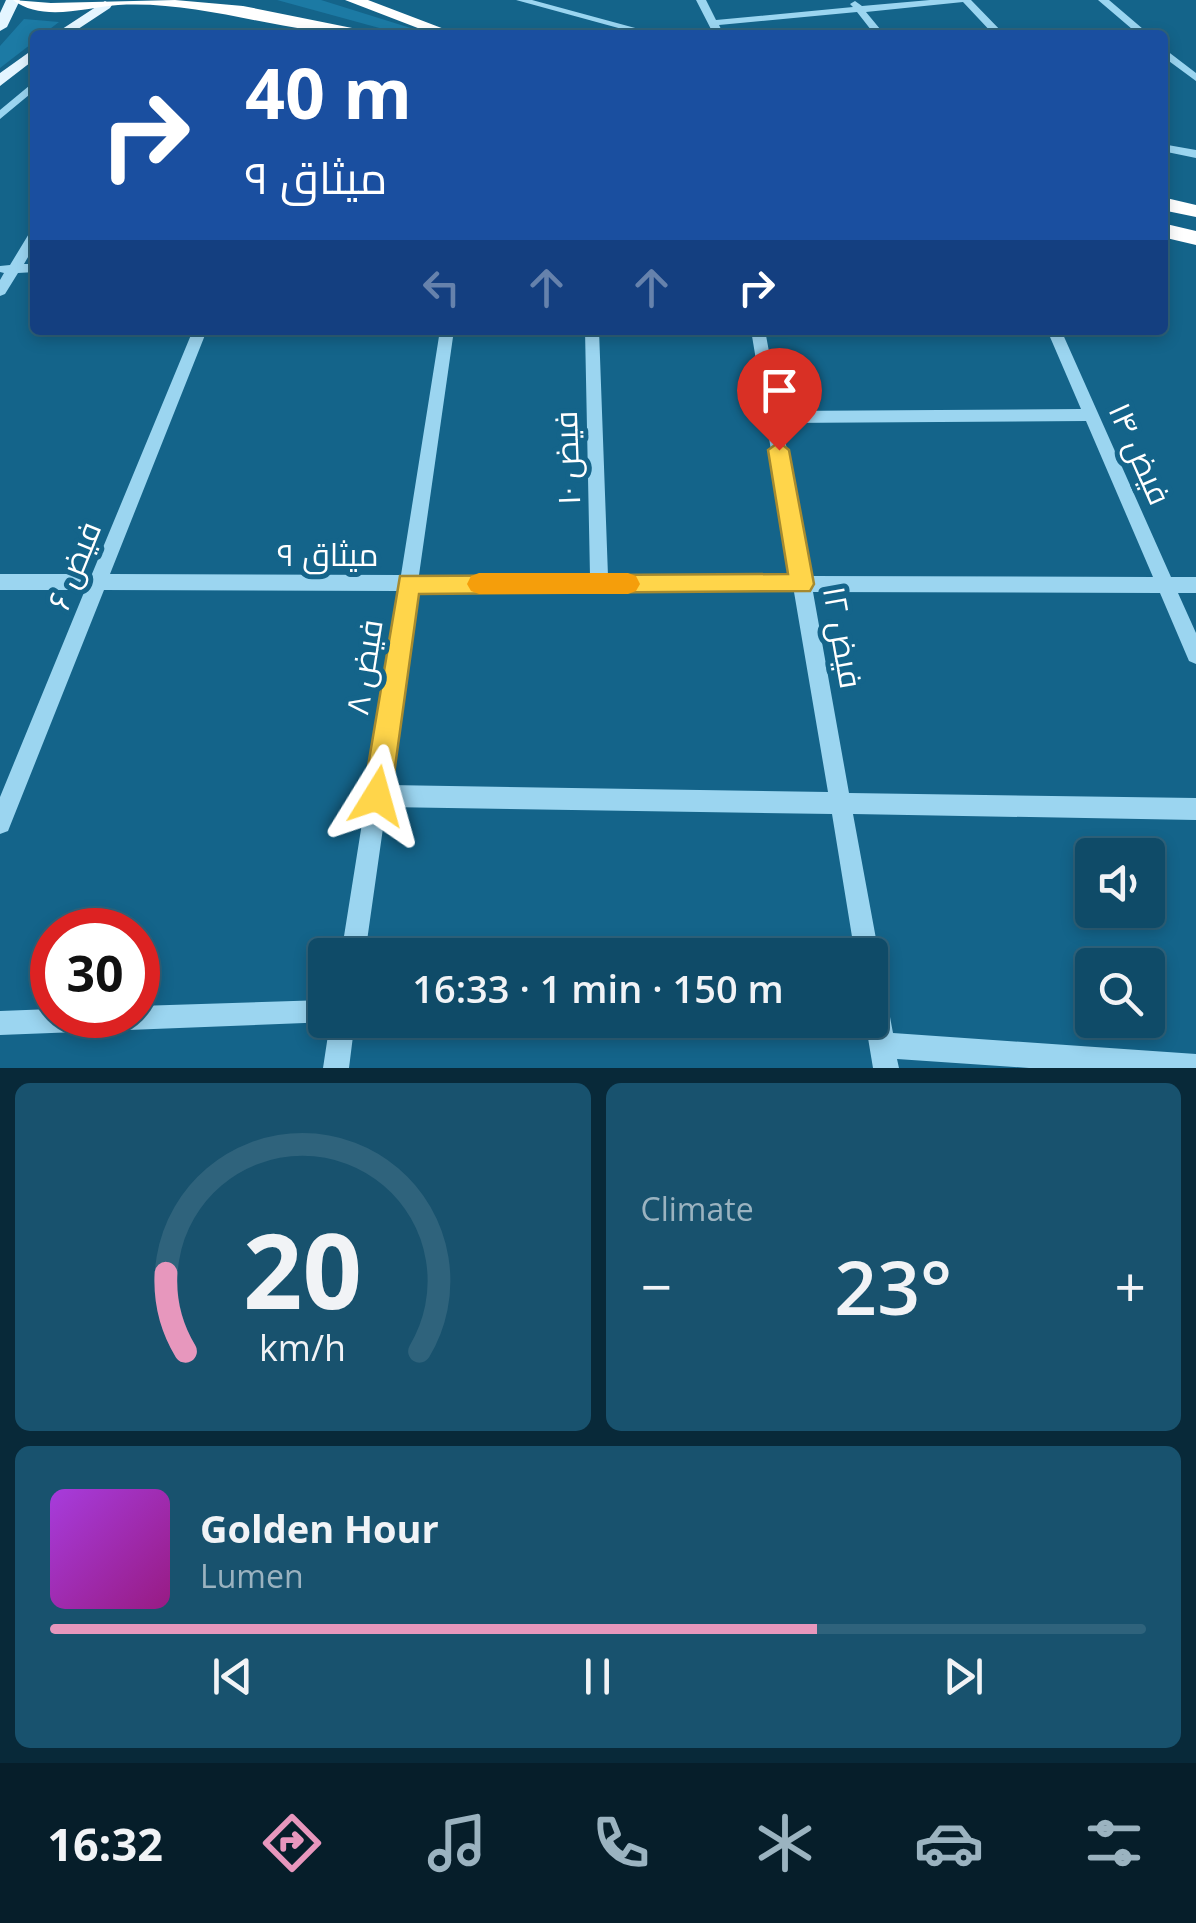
<!DOCTYPE html>
<meta charset="utf-8">
<style>
:root{--surface:#0f4b68;--page:#18526e;--text:#f1f3f6;--muted:#9bb3c0;--line:#2f637c;--accent:#e797bd}
body{margin:0;font-family:"Open Sans",Cairo,sans-serif;background:var(--page);color:var(--text);height:100vh;display:flex;flex-direction:column;font-size:38px;white-space:nowrap}
*{box-sizing:border-box;margin:0}
p{font-size:32px;color:var(--muted)}
.icon{flex:none;width:55px;height:55px;fill:none;stroke:currentColor;stroke-width:2;stroke-linecap:round;stroke-linejoin:round}
.map{position:relative;height:1068px;overflow:hidden}
.panel{display:flex;flex-direction:column;gap:15px;padding:15px;background:#082939;flex:1}
.panel>*{flex:none}
.guide{position:absolute;left:30px;top:30px;width:1138px;height:305px;border-radius:10px;box-shadow:0 5px 15px #0003,0 0 0 2px var(--line);background:#1a4fa0;color:#fff;overflow:hidden}
.controls{position:absolute;left:1075px;top:838px;display:grid;gap:20px}
.controls a{display:grid;place-items:center;width:90px;height:90px;border-radius:10px;background:var(--surface);box-shadow:0 5px 15px #0003,0 0 0 2px var(--line);font-size:50px}
.speed{position:absolute;left:30px;top:908px;display:flex;gap:20px;font-size:50px;font-weight:700;text-align:center}
.speed>*{display:grid;place-content:center;width:130px;height:130px;border-radius:50%;background:var(--surface);box-shadow:0 5px 15px #0003,0 0 0 2px var(--line);line-height:1}
.speed .limit{border:15px solid #d22;background:#fff;color:#111}
.pin{position:absolute;display:grid;place-items:center;width:85px;height:85px;color:#fff;margin:-102px -42px;border-radius:50% 50% 50% 0;rotate:-45deg;box-shadow:0 0 10px #0007}
.pin .icon{rotate:45deg}
.me{position:absolute;width:110px;margin:-55px;rotate:8deg;stroke-linejoin:round;filter:drop-shadow(0 0 8px #0008)}
.turn{display:flex;align-items:center;gap:35px;height:210px;padding:0 50px;font-size:45px}
.turn .icon{width:130px;height:130px;stroke-width:2.5}
.turn b{display:block;font-size:70px;line-height:85px}
.lanes{display:flex;align-items:center;height:95px;padding:0 50px;background:#0003;justify-content:center;gap:50px;direction:ltr}
.lanes .off{opacity:.35}
.big{font-size:75px;font-weight:600;line-height:1.1}
.panel .widget{flex:1;display:flex;flex-direction:column;justify-content:center;gap:15px;min-width:0;padding:0 35px;border-radius:15px;background:var(--page)}
.panel .dial{align-items:center;gap:0}
.dial svg{height:260px;overflow:visible;fill:none;stroke:var(--line);stroke-width:7;stroke-linecap:round;text-anchor:middle}
.dial text{fill:var(--text);stroke:none}
.song{display:flex;align-items:center;gap:30px}
.cover{width:120px;height:120px;border-radius:15px;background:linear-gradient(135deg,hsl(280 70% 55%),hsl(310 70% 35%))}
.played{height:10px;border-radius:5px;background:linear-gradient(90deg,var(--accent) 70%,var(--line) 70%)}
.keys{display:flex;justify-content:space-around;direction:ltr}
.heat{display:flex;justify-content:space-between;align-items:center;font-size:55px;direction:ltr}
.panel .tiles{flex:1;display:grid;gap:15px;grid-template-columns:1fr 1fr}
.widget:last-child{grid-column:span 2}
.trip{position:absolute;left:308px;top:938px;width:580px;height:100px;border-radius:10px;background:var(--surface);box-shadow:0 5px 15px #0003,0 0 0 2px var(--line);font-weight:600;line-height:100px;text-align:center}
.dock{display:flex;height:160px;justify-content:space-around;align-items:center;background:#061e2a;color:var(--muted)}
.dock .icon{width:70px;height:70px}
.dock .current{color:var(--accent)}
.dock b{font-size:45px;color:var(--text)}
.map>svg:first-child{display:block}
.green{fill:#1c7aa4}
.lines{fill:none;stroke-linecap:round;stroke-linejoin:round}
.minor{fill:#9bd5f0;fill-rule:evenodd}
.major{fill:#e4f5ff;fill-rule:evenodd}
.highway{fill:#fff;fill-rule:evenodd}
.route{fill:#ffd54a;stroke:#a68a30;stroke-width:2.5}
.slow{fill:#f59e0b}
.labels{text-anchor:middle;dominant-baseline:central;stroke-width:10;stroke-linejoin:round;paint-order:stroke}
.street-label{font-size:32px;fill:#fff;stroke:#14648a}
</style>
<div class="map">
<svg width="1196" height="1068" viewBox="0 0 1196 1068">
<rect width="100%" height="100%" fill="#14648a"/>
<path class="green" d="M 277,0 L 321,0 L 433,35 L 405,35 Z
M 24,19 L 59,22 L 42,35 L 35,35 L 35,41 L 0,68 L 0,46 Z"/>
<g class="lines">
<path class="minor" d="M 516,0 L 532,0 L 661,35 L 644,35 Z
M 696,0 L 706,0 L 716,20 L 853,7 L 850,4 L 855,1 L 862,6 L 930,0 L 971,0 L 1005,35 L 994,35 L 963,2 L 866,12 L 885,35 L 875,35 L 857,12 L 719,25 L 724,35 L 714,35 Z
M 1098,0 L 1109,0 L 1150,35 L 1139,35 Z
M 1162,47 L 1196,73 L 1196,81 L 1162,56 Z
M 35,81 L 35,90 L 0,119 L 0,110 Z
M 1162,144 L 1196,150 L 1196,158 L 1162,151 Z
M 35,231 L 35,245 L 24,264 L 35,264 L 35,272 L 18,273 L 5,294 L 0,296 L 0,280 L 4,273 L 0,272 L 0,266 L 10,265 L 30,232 Z
M 193,330 L 207,330 L 110,574 L 401,575 L 440,330 L 454,330 L 419,575 L 590,576 L 585,330 L 599,330 L 608,576 L 792,576 L 751,330 L 765,330 L 780,411 L 1081,409 L 1047,330 L 1061,330 L 1171,577 L 1196,577 L 1196,593 L 1178,593 L 1196,633 L 1196,664 L 1189,661 L 1160,593 L 813,592 L 849,793 L 1196,798 L 1196,820 L 853,814 L 879,955 L 875,964 L 879,965 L 882,974 L 893,1033 L 1196,1054 L 1196,1068 L 1029,1068 L 897,1059 L 899,1068 L 873,1068 L 865,1020 L 870,1020 L 870,955 L 855,955 L 832,814 L 386,807 L 365,955 L 341,955 L 399,591 L 104,590 L 8,831 L 0,834 L 0,797 L 85,590 L 0,590 L 0,574 L 92,574 ZM 1086,421 L 1153,577 L 810,576 L 782,423 ZM 417,591 L 794,592 L 828,792 L 389,785 Z
M 325,1000 L 325,1020 L 355,1020 L 349,1068 L 323,1068 L 330,1022 L 0,1035 L 0,1011 L 52,1009 L 52,1015 L 138,1015 L 138,1006 Z"/>
<path class="major" d="M 6,0 L 20,0 L 7,27 L 0,31 L 0,13 Z
M 105,1 L 112,5 L 110,8 L 69,35 L 53,35 Z
M 35,48 L 35,59 L 0,86 L 0,73 Z"/>
<path class="highway" d="M 13,0 L 51,3 L 175,0 L 243,6 L 362,30 L 370,35 C 286,35 203,0 118,5 C 84,8 42,22 13,0 Z
M 345,0 L 368,0 L 460,35 L 436,35 Z
M 1162,197 L 1196,205 L 1196,217 L 1162,210 Z
M 1162,223 L 1196,231 L 1196,245 L 1162,237 Z"/>
</g>
<path class="route" d="M 779,442 L 789,450 L 814,584 L 810,591 L 419,594 L 391,796 L 387,806 L 377,810 L 367,806 L 363,796 L 400,576 L 788,574 L 768,450 Z"/>
<path class="slow" d="M 479,573 L 628,573 L 636,576 L 640,584 L 636,591 L 628,594 L 479,594 L 471,591 L 467,584 L 471,576 Z"/>
<g class="labels">
<g class="street-label">
<text transform="translate(1141 453) rotate(66)">فیض ۱۴</text>
<text transform="translate(566 458) rotate(-92)">فیض ۱۰</text>
<text x="328" y="553">میثاق ۹</text>
<text transform="translate(73 565) rotate(-68)">فیض ۶</text>
<text transform="translate(844 637) rotate(80)">فیض ۱۲</text>
<text transform="translate(363 667) rotate(-81)">فیض ۸</text>
</g>
</g>
</svg>
<div class="controls">
<a><svg class="icon" aria-label="sound" viewBox="0 0 24 24"><path d="M4 9h4l5-4v14l-5-4H4zM17 9q2 3 0 6"/></svg></a>
<a><svg class="icon" aria-label="search" viewBox="0 0 24 24"><circle cx="10" cy="10" r="6"/><path d="M15 15l6 6"/></svg></a>
</div>
<div class="speed"><div class="limit">30</div></div>
<div class="pin" style="left:779px;top:450px;background:#d93025"><svg class="icon" aria-label="arrive" viewBox="0 0 24 24"><path d="M6 21V4h12l-3 4 3 4H6"/></svg></div>
<svg class="me" style="left:377px;top:796px" viewBox="-20 -20 40 40"><path d="M0-17L14 15 0 8-14 15z" fill="#ffd54a" stroke="#fff" stroke-width="4"/></svg>
<div class="trip">16:33 · 1 min · 150 m</div>
<div class="guide">
<div class="turn"><svg class="icon" aria-label="right" viewBox="0 0 24 24"><path d="M7 20v-9h11M14 6l5 5-5 5"/></svg><div><b>40 m</b>میثاق ۹</div></div>
<div class="lanes"><svg class="icon off" aria-label="left" viewBox="0 0 24 24"><path d="M17 20v-9H6M10 6l-5 5 5 5"/></svg><svg class="icon off" aria-label="ahead" viewBox="0 0 24 24"><path d="M12 20V5M6 11l6-6 6 6"/></svg><svg class="icon off" aria-label="ahead" viewBox="0 0 24 24"><path d="M12 20V5M6 11l6-6 6 6"/></svg><svg class="icon" aria-label="right" viewBox="0 0 24 24"><path d="M7 20v-9h11M14 6l5 5-5 5"/></svg></div>
</div>
</div>
<section class="panel">
<div class="tiles">
<div class="widget dial"><svg viewBox="0 0 100 80">
<path d="M14 69A42 42 0 1 1 86 69"/>
<path d="M14 69A42 42 0 0 1 8 45" stroke="#e797bd"/>
<text x="50" y="56" font-size="32" font-weight="700">20</text>
<text x="50" y="72" font-size="11">km/h</text>
</svg></div>
<div class="widget"><p>Climate</p>
<div class="heat"><a>−</a><b class="big">23°</b><a>+</a></div>
</div>
<div class="widget">
<div class="song"><i class="cover"></i><div><b>Golden Hour</b><p>Lumen</p></div></div>
<div class="played"></div>
<div class="keys"><svg class="icon" aria-label="previous" viewBox="0 0 24 24"><path d="M18 5L8 12l10 7zM5 5v14"/></svg><svg class="icon" aria-label="pause" viewBox="0 0 24 24"><path d="M8 5v14M16 5v14"/></svg><svg class="icon" aria-label="next" viewBox="0 0 24 24"><path d="M6 5l10 7-10 7zM19 5v14"/></svg></div>
</div>
</div>
</section>
<nav class="dock">
<b>16:32</b>
<svg class="icon current" aria-label="directions" viewBox="0 0 24 24"><path d="M12 3l9 9-9 9-9-9zM9 14v-3h6M13 9l2 2-2 2"/></svg>
<svg class="icon" aria-label="music" viewBox="0 0 24 24"><path d="M9 18V5l10-2v13"/><circle cx="6" cy="18" r="3"/><circle cx="16" cy="16" r="3"/></svg>
<svg class="icon" aria-label="phone" viewBox="0 0 24 24"><path d="M5 4h4l2 5-3 2q2 4 5 5l2-3 5 2v4C11 20 4 13 5 4z"/></svg>
<svg class="icon" aria-label="climate" viewBox="0 0 24 24"><path d="M12 3v18M4 7l16 10M4 17L20 7"/></svg>
<svg class="icon" aria-label="car" viewBox="0 0 24 24"><path d="M5 17H2v-5l4-1 3-4h7l3 4 3 1v5h-3M9 17h6M6 11h13"/><circle cx="7" cy="17" r="2"/><circle cx="17" cy="17" r="2"/></svg>
<svg class="icon" aria-label="filters" viewBox="0 0 24 24"><path d="M4 7h16M4 17h16"/><circle cx="9" cy="7" r="2"/><circle cx="15" cy="17" r="2"/></svg>
</nav>
